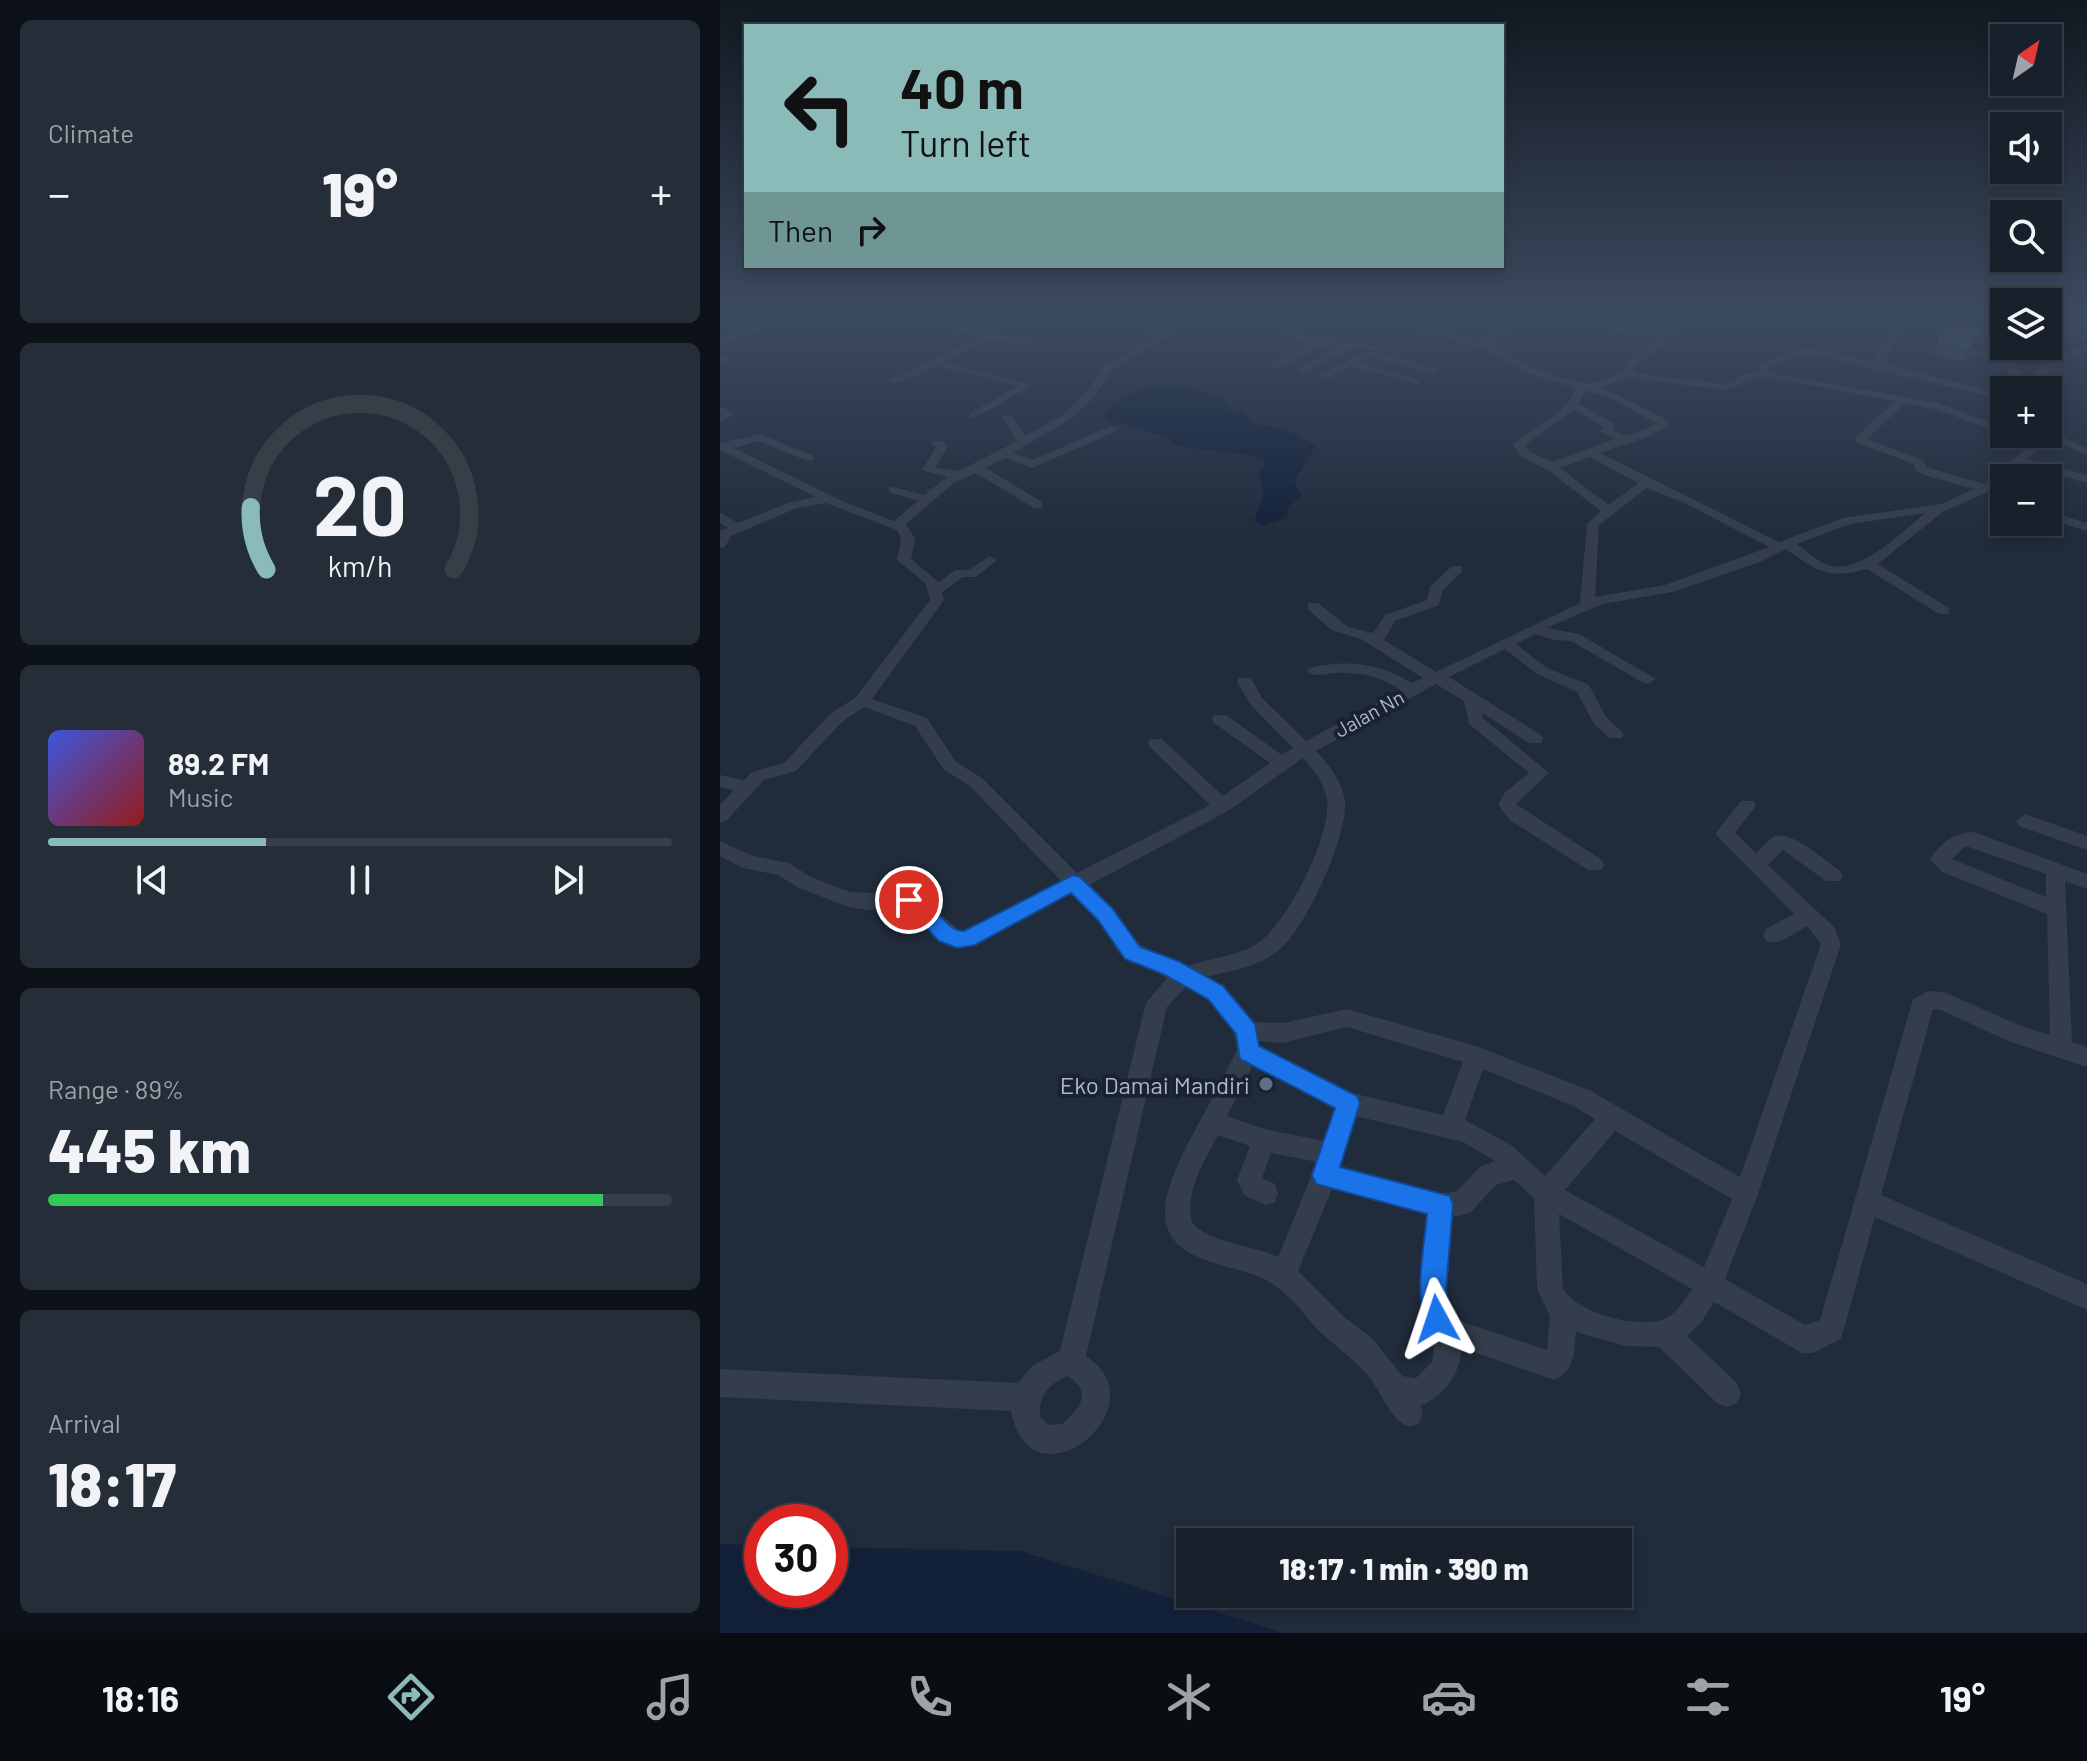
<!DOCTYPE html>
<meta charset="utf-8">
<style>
:root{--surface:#18202c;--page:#252d38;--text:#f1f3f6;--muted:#9fa3a9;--line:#363e48;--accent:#8bbbb9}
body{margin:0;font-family:Barlow,sans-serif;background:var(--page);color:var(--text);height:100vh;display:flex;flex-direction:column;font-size:30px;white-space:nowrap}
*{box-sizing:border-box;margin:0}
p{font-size:26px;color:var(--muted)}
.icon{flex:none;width:44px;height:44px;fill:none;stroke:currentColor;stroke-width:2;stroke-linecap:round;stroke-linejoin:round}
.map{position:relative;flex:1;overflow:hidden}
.side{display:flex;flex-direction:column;gap:20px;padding:20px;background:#0d1218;width:720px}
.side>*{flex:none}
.guide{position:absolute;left:24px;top:24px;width:760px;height:244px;border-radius:0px;box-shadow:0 4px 12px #0003,0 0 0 2px var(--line);background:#8bbbb9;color:#111;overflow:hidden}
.needle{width:52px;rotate:34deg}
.controls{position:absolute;left:1270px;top:24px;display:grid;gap:16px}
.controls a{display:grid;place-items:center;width:72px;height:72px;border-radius:0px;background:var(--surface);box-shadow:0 4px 12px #0003,0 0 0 2px var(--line);font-size:40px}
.speed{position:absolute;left:24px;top:1504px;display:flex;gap:16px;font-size:40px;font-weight:700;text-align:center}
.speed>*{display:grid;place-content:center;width:104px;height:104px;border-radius:50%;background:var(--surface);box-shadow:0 4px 12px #0003,0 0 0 2px var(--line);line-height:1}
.speed .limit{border:12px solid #d22;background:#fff;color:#111}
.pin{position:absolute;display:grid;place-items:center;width:68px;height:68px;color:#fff;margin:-34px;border:4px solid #fff;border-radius:50%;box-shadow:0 2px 8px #0007}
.me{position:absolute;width:88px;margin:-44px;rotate:355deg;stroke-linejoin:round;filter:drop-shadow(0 0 6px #0008)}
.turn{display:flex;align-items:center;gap:28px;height:168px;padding:0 24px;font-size:36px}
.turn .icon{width:104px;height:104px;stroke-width:2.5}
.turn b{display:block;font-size:56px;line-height:68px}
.then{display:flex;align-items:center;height:76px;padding:0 24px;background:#0003;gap:16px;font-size:30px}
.big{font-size:60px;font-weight:800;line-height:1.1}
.side .card{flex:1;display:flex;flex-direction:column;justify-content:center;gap:12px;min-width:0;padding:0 28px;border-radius:12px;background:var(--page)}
.side .dial{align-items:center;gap:0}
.dial svg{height:208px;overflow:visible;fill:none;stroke:var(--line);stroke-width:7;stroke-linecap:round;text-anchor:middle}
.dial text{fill:var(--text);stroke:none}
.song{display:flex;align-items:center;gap:24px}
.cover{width:96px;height:96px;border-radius:12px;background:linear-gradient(135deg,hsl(230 70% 55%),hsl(0 70% 35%))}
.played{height:8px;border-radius:4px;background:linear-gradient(90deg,var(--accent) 35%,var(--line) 35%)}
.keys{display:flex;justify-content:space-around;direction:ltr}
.heat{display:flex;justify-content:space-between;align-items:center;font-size:44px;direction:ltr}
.charge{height:12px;border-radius:6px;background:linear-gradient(90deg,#34c759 89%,var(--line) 0)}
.trip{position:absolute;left:456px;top:1528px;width:456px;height:80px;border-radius:0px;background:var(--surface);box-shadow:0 4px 12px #0003,0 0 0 2px var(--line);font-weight:800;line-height:80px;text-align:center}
.menu{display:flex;height:128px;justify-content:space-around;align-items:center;background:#0a0d12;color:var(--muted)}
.menu .icon{width:56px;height:56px}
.menu .current{color:var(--accent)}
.menu b{font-size:36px;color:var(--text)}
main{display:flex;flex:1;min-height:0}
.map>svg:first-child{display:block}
.green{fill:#22383c}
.water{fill:#132139}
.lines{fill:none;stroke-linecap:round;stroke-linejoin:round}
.minor{fill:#343d4b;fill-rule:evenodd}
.wall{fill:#3b465a}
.shaded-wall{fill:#2b3649}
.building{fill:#475366;stroke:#586275;stroke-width:2}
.route{fill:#1a73e8;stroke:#114b97;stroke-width:2}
.service-dot{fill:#5c6f8a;stroke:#192230;stroke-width:3}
.labels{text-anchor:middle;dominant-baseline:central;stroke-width:8;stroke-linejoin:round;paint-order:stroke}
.street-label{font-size:20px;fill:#afb7c7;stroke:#192230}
.near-poi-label{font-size:24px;fill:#afb7c7;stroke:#192230;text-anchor:end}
</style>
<main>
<section class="side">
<div class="card"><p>Climate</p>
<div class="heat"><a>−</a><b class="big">19°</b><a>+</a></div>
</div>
<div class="card dial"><svg viewBox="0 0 100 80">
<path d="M14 69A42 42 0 1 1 86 69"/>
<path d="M14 69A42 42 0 0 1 8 45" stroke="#8bbbb9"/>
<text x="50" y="56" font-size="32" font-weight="700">20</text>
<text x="50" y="72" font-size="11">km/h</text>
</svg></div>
<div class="card">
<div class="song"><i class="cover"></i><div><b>89.2 FM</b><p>Music</p></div></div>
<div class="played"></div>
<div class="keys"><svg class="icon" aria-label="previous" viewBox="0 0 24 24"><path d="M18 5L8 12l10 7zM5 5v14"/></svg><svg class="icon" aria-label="pause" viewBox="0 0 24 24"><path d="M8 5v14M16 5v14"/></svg><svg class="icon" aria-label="next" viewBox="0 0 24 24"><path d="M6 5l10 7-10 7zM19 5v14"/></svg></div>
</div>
<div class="card"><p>Range · 89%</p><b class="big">445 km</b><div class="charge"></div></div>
<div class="card"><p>Arrival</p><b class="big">18:17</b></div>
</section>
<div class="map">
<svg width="1367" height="1633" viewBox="0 0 1367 1633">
<rect width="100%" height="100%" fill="#202b3b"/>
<path class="green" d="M 903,312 L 991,312 L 981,322 L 958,318 L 954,324 L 900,314 Z"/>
<path class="water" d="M 439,386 C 467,390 492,384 510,410 L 520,411 L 535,424 L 564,429 L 596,445 L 574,481 L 582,496 L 568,507 L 567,518 L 544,525 L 534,521 L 543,495 L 539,473 L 546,463 L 542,459 C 513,449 479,453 451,443 L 449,437 L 386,420 L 384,415 C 395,397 420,389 439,386 Z
M 0,1544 L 42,1545 L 42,1590 L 110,1590 L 110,1547 L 300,1551 L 564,1633 L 0,1633 Z"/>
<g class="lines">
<path class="minor" d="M 26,312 L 38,312 L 55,320 L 77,312 L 91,312 L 0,345 L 0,339 L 19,332 L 0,324 L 0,318 L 28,329 L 48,322 Z
M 182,312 L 266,330 L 271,334 L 312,339 L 314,341 L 309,344 L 269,340 L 224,362 L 313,385 L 254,418 L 250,417 L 250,413 L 299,386 L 216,366 L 179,383 L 171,383 L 171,379 L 262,336 L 179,317 Z
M 293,312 L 442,323 L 479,312 L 578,320 L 589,312 L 599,312 L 574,332 L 584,336 L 672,349 L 667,352 L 632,348 L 584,372 L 580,371 L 580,367 L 620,346 L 605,345 L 557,368 L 553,367 L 553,363 L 593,343 L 579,341 L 564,334 L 564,330 L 571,325 L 485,316 L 451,326 L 456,329 L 456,333 L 392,370 L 372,399 L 351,419 L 293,453 L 312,460 L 389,427 L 397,427 L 397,431 L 312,468 L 285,458 L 266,468 L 322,502 L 322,508 L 314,508 L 256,473 L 235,482 L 186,524 L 195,539 L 191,559 L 219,582 L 235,570 L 248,570 L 270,556 L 277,560 L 256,577 L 243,577 L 222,592 L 224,600 L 152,699 L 207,718 L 236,762 L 262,778 L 357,873 L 490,805 L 430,747 L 428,743 L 430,739 L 442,739 L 503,796 L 550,763 L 494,723 L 492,719 L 494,715 L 506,715 L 562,755 L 573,748 L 531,705 L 517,682 L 519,678 L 531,678 L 542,698 L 586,741 L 680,690 C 660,676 640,672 616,673 C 607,674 598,676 590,674 L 587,671 L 590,668 C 625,659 661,663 692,683 L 703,678 L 641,639 L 611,630 L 588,609 L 588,603 L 598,603 L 628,627 L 653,633 L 665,615 L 707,600 L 710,587 L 732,566 L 742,566 L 742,572 L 722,591 L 719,605 L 675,621 L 664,640 L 716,672 L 860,603 L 867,524 L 881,511 L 829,471 L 802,457 L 793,445 C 811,424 850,416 855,388 L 805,372 L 765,349 L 634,312 L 648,312 L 688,323 L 692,319 L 752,312 L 751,314 L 788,325 L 797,319 L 772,312 L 804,315 L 810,312 L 814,316 L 848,323 L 859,315 L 865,315 L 865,319 L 850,329 L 807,321 L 769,344 L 813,368 L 861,383 L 870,384 L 903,373 L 908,362 L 938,339 L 867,326 L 867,322 L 880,312 L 891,312 L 878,323 L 943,334 L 961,312 L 987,312 L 1043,324 L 1060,312 L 1070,312 L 1045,330 L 970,312 L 945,343 L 916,366 L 913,373 L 1006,384 L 1027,374 L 1039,373 L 1037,365 L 1086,347 L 1153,361 L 1170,337 L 1169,329 C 1185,313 1217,312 1238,312 L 1226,316 L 1284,335 L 1284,341 L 1237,328 L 1216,318 L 1184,325 L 1179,330 L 1180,337 L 1162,363 L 1284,394 L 1284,400 L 1087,353 L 1047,368 L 1049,373 L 1217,403 L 1284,427 L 1284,434 L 1214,409 L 1185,403 L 1147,439 L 1203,460 L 1206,467 L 1212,469 L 1265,484 L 1305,449 L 1306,443 L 1302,437 L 1310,434 L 1318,443 L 1317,450 L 1307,459 L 1367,475 L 1367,483 L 1301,465 L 1275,489 L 1224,511 L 1158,564 L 1229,608 L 1229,614 L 1219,614 L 1147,569 C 1108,580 1097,571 1066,549 L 1040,562 L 953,592 L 882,604 L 827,628 L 859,634 L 936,679 L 928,684 L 922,682 L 851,641 L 834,640 L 815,634 L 796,644 L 827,668 L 869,685 L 886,717 L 904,734 L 902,738 L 890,738 L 874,724 L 857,692 L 817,674 L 785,649 L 729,677 L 821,735 L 823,739 L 821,743 L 809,743 L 762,713 L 763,718 L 829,773 L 796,804 L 882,860 L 884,865 L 882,870 L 868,870 L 790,820 L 778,805 L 785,792 L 809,773 L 749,724 L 744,701 L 716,684 L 596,751 C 609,765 624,783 625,804 C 627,837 586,928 560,949 C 540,967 511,971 485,977 L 502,986 L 533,1022 L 563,1023 L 627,1009 L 756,1046 L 869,1090 L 1020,1177 L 1101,944 L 1087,926 C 1074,933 1060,946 1046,941 L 1043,935 L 1046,929 L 1074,914 L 995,834 L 1021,801 L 1033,801 L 1036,806 L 1015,833 L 1036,853 C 1042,848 1049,838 1056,836 C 1073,831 1106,861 1120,871 L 1123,876 L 1120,881 L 1106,881 L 1063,850 L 1048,865 L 1114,927 L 1121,944 L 1038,1194 L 1005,1279 L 1085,1325 L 1100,1320 L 1193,999 L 1209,991 L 1224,992 L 1301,1026 L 1330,1035 L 1327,914 L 1222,872 L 1210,859 C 1220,843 1235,832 1254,832 L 1367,874 L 1367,889 L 1345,881 L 1352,1042 L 1367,1047 L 1367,1067 L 1288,1041 L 1221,1010 L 1213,1009 L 1161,1195 L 1367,1284 L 1367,1310 L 1155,1217 L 1121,1339 L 1093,1353 L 1082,1353 L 994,1302 L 981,1323 L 967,1336 L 1017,1383 L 1021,1393 L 1017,1403 L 1007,1407 L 997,1403 L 939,1347 L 906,1346 L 856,1332 C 854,1352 855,1371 834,1380 L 742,1348 C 739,1375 726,1395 700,1406 L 703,1413 L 699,1423 L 689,1427 C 671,1420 663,1396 652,1381 C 639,1363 624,1353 608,1339 C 595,1329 586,1315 575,1303 C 539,1266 520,1275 478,1257 C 416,1231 457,1166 477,1126 C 491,1101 504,1076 517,1050 C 516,1021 491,1000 466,987 L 447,1007 L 366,1356 C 444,1406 310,1514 291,1411 L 0,1397 L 0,1369 L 298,1383 L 312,1366 L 340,1351 L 426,1003 L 447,978 L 399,953 L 378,920 L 353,893 L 255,945 C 223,956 208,923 186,908 L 149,910 L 128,907 L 77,887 L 58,875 L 23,868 L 0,856 L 0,841 L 33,856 L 69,863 L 91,877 L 130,892 L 196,895 L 239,930 L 246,931 L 341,881 L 250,786 L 224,770 L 195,726 L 144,707 L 122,722 L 76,771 L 44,780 L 6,821 L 0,823 L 0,805 L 14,790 L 0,787 L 0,775 L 24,780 L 32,772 L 64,763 L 110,714 L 136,697 L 210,600 L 206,584 L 177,560 L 181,539 L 177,530 L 106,503 L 77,508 L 11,536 L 5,547 L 0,548 L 0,531 L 8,528 L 0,523 L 0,513 L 18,523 L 70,502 L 96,497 L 0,450 L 0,443 L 40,434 L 93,456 L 93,460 L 85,460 L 39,441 L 14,448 L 124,502 L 174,521 L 198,501 L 169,492 L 169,486 L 204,495 L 227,477 L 202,470 L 216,447 L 211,443 L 213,441 L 221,441 L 228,446 L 215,468 L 239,471 L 297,441 L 282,417 L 283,415 L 291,415 L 305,436 L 343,415 L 364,395 L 384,366 L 446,331 L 378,326 ZM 743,317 L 781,328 L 760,342 L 695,325 L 723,323 ZM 908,378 L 1007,390 L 1033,379 L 1059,379 L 1175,401 L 1135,438 L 1135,442 L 1194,464 L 1197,472 L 1204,475 L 1254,489 L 1221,504 L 1123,518 L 1059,542 L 880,453 L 930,436 L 949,425 L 946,419 L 881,387 ZM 865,390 L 895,400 L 937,424 L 907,436 L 893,430 L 895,424 L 859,404 ZM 854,410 L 884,427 L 880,431 L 895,439 L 832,462 L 810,452 L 805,446 L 810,441 ZM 870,457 L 918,483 L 889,505 L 840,468 ZM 927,488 L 965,503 L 1049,547 L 945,585 L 875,597 L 879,525 ZM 1205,513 C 1183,531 1139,576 1108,565 C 1097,561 1087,551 1077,544 L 1130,524 ZM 583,758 C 594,770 604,783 607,800 C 612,835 566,927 535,945 C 514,957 487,958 465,967 L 413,941 L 392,908 L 369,885 L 508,811 ZM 1246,846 L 1326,874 L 1326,897 L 1232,859 ZM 627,1027 L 743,1062 L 723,1115 L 632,1093 L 539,1045 L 538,1041 L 563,1043 ZM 533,1065 L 615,1108 L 604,1141 L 544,1129 L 507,1116 ZM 763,1069 L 853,1106 L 875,1119 L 825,1176 L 791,1145 L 745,1120 ZM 636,1116 L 743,1142 L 775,1161 L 760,1167 L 736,1192 L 721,1193 L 620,1167 ZM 895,1131 L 1012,1199 L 984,1267 L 845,1190 ZM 498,1135 L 530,1146 L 517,1180 L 524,1195 L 546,1205 L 555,1202 L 558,1193 L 555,1184 L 542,1178 L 551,1153 L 597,1162 L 558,1257 C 534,1245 487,1243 472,1222 C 465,1190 484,1162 498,1135 ZM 794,1180 L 814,1198 L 817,1289 L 830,1316 L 827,1350 L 734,1319 C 717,1292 729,1247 732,1217 L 750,1213 L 776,1185 ZM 612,1189 L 707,1214 L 700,1292 L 702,1309 L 715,1339 L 712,1362 L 696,1378 L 682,1376 L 653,1339 L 624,1317 L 578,1271 ZM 839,1214 L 972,1289 C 965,1300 955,1316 941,1320 C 914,1328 858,1313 843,1289 ZM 348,1376 C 373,1393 360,1408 342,1424 L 328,1425 L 320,1416 C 318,1396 330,1383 348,1376 Z
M 1328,312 L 1334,312 L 1328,316 Z
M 1328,325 L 1367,333 L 1367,339 L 1328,331 Z
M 1367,345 L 1367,351 C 1347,358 1321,370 1311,390 L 1301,390 L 1304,383 L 1288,372 L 1286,363 L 1243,353 L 1248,350 L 1287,357 L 1292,346 L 1302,346 L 1296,361 L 1297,369 L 1310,377 L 1340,354 Z
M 651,351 L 717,369 L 718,371 L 713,374 L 648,356 L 646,354 Z
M 0,353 L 8,356 L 8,360 L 0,363 Z
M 641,354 L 646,357 L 639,362 L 702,381 L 697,384 L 631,366 L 609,378 L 600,376 Z
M 0,406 L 15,414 L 0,422 Z
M 1328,431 L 1367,448 L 1367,455 L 1320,434 L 1328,434 Z
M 1328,511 L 1367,523 L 1367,531 L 1328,519 Z
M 1305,814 L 1367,836 L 1367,850 L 1299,826 L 1296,821 Z"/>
</g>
<path class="wall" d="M 1219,339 L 1252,345 L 1250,346 L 1244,361 L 1213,354 Z"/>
<path class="shaded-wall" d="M 1258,331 L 1252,345 L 1250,346 L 1246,338 Z"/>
<path class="building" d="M 1232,325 L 1258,331 L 1246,338 L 1251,342 L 1250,346 L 1219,339 Z"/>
<linearGradient id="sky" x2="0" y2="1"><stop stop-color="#121820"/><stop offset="0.58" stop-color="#3c4a60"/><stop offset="1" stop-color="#3c4a60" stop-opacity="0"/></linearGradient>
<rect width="1367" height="541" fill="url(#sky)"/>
<path class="route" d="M 353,875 L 360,877 L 392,908 L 420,947 L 458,961 L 503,986 L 535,1024 L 539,1046 L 637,1096 L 640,1103 L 620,1167 L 730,1196 L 733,1205 L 726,1289 L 731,1319 L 727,1329 L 717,1333 L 708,1329 C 693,1294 704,1251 707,1214 L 596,1184 L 592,1175 L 615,1108 L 520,1059 L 516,1034 L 488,999 L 443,974 L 405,959 L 378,920 L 351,893 L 255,945 L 237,948 L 219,941 L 180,900 L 182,895 C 211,885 219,931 244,931 Z"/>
<circle class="service-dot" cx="546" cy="1084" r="8"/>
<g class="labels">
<g class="street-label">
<text transform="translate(649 713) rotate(-29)">Jalan Nn</text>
</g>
<g class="near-poi-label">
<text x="530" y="1084">Eko Damai Mandiri</text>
</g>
</g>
</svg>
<div class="controls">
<a><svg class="needle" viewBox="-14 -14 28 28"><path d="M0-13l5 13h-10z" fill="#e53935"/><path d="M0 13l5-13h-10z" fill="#9fa3a9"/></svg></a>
<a><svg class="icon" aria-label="sound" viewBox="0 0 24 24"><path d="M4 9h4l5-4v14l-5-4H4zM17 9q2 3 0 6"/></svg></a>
<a><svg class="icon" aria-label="search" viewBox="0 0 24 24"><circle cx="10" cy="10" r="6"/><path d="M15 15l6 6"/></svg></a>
<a><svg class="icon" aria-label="layers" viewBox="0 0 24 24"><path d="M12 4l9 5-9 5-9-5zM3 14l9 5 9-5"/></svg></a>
<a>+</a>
<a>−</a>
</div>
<div class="speed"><div class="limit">30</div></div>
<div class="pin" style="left:189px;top:900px;background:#d93025"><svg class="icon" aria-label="arrive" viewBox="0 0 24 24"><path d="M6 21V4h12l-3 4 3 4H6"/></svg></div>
<svg class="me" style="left:717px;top:1319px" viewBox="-20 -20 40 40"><path d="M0-17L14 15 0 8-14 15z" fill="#1a73e8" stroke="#fff" stroke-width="4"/></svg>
<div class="trip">18:17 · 1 min · 390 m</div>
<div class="guide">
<div class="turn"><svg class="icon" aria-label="left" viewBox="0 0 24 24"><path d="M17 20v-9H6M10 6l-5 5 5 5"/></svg><div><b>40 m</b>Turn left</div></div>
<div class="then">Then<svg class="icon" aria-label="right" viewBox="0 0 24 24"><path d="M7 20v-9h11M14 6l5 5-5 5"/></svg></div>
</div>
</div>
</main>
<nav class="menu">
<b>18:16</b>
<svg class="icon current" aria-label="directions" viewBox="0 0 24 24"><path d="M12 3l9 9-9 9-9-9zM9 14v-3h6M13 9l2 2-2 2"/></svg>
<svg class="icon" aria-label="music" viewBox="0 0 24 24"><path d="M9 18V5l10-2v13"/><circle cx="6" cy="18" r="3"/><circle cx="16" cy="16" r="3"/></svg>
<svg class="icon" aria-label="phone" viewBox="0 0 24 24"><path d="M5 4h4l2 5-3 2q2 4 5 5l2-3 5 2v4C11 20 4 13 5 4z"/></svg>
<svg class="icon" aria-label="climate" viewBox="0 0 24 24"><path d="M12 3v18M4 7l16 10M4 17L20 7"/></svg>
<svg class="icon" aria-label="car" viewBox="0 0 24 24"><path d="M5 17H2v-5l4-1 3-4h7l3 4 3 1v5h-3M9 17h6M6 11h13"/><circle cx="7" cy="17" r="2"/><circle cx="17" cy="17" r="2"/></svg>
<svg class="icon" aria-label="filters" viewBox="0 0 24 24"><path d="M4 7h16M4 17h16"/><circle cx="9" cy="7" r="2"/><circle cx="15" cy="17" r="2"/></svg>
<b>19°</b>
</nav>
